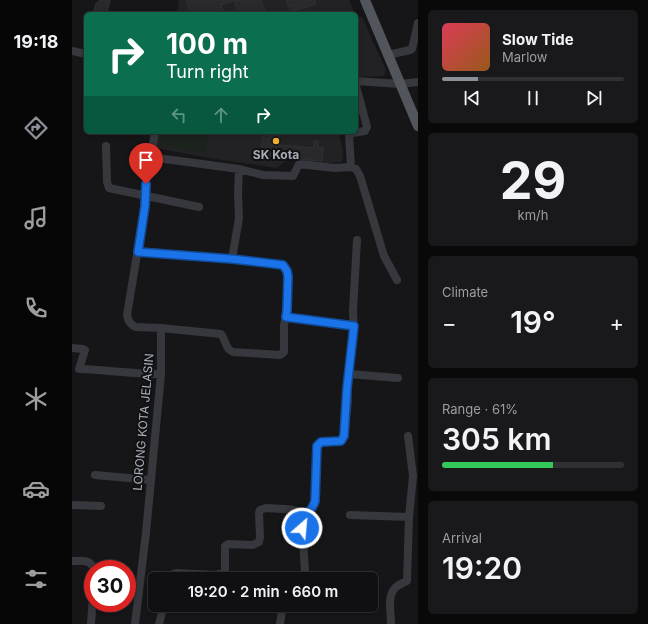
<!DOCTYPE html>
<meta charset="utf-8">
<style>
:root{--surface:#101012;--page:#19191b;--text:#f1f3f6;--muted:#9c9d9f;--line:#303032;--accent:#8c9099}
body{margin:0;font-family:Inter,sans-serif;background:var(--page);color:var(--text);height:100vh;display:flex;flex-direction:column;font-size:15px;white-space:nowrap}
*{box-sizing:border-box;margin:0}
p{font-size:13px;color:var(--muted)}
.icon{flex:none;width:22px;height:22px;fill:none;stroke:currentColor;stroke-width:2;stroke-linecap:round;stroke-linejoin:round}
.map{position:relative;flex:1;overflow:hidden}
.side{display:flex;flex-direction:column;gap:10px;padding:10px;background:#09090a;width:230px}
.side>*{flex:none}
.hud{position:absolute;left:12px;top:12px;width:274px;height:122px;border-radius:6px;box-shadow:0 2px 6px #0003,0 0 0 1px var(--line);background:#0b6e4f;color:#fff;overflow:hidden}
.speed{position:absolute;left:12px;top:560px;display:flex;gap:8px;font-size:20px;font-weight:700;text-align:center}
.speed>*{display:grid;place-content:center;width:52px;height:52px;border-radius:50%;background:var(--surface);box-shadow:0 2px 6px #0003,0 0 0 1px var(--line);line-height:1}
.speed .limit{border:6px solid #d22;background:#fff;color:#111}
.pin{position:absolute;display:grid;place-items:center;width:34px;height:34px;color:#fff;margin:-41px -17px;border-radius:50% 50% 50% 0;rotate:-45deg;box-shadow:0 0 4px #0007}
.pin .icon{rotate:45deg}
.me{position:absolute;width:44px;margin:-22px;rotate:27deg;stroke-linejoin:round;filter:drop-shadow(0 0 3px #0008)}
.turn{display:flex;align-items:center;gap:14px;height:84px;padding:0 16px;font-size:18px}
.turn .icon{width:52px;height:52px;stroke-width:2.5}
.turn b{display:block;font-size:28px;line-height:34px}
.lanes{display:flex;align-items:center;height:38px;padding:0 16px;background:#0003;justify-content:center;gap:20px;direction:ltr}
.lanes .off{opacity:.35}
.big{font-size:30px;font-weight:600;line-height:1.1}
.side .card{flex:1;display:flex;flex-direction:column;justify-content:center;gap:6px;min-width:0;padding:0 14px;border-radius:6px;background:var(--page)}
.side .dial{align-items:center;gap:0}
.dial b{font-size:52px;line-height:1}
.song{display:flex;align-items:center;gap:12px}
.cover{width:48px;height:48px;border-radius:6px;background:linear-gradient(135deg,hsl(350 70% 55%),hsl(30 70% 35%))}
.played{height:4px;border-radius:2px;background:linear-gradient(90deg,var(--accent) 20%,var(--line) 20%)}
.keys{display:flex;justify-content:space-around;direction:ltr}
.heat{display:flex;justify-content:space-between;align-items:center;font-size:22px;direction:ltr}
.charge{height:6px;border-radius:3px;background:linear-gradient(90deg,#34c759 61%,var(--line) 0)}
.trip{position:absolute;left:76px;top:572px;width:230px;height:40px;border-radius:6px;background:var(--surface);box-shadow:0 2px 6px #0003,0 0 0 1px var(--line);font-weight:600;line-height:40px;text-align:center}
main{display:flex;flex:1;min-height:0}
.menu{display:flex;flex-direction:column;width:72px;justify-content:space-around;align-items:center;background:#060607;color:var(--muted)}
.menu .icon{width:28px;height:28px}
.menu .on{color:var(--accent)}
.menu b{font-size:18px;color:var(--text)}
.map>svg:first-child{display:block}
.built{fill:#222225}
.green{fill:#1c231d}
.building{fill:#29292c;stroke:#303034}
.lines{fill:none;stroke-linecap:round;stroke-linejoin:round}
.minor{stroke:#37383d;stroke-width:8}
.major{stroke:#53555c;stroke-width:10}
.route-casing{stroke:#114b97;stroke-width:10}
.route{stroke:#1a73e8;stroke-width:7}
.poi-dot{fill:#f2b134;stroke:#111113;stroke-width:1.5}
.labels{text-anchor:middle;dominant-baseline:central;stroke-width:4;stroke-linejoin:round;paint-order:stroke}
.poi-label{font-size:12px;font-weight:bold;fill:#a8adb8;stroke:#111113}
.street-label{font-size:12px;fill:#a8adb8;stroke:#111113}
</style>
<main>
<nav class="menu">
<b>19:18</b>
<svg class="icon on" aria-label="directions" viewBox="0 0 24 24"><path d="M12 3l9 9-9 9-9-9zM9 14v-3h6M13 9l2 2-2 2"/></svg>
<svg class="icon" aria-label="music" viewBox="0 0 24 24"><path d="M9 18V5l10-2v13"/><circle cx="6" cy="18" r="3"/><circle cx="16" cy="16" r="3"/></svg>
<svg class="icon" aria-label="phone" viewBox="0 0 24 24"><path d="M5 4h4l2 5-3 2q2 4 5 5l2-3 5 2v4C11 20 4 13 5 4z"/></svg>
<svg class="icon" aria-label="climate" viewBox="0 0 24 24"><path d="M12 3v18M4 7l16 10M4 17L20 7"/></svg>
<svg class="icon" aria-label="car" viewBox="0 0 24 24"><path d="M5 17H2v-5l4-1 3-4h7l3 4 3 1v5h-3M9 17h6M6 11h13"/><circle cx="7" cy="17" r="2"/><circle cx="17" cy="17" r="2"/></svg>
<svg class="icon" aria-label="filters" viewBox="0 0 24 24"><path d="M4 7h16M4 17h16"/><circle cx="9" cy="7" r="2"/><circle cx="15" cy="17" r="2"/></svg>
</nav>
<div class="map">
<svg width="346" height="624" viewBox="0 0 346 624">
<rect width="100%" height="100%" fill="#161618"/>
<path class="built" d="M 107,0 L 277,0 L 283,14 L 105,14 Z
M 284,17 L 290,17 L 314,70 L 312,76 L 284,77 Z
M 85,132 L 267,132 L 271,151 L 270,162 L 255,163 L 215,160 L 205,168 L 137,158 L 84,148 Z"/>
<path class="green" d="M 89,132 L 135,132 L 134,153 L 88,146 Z"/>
<path class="building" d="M 27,0 L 38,0 L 35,14 L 21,14 L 24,3 L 27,3 Z
M 114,0 L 161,0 L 161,1 L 149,5 L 152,14 L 118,14 Z
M 162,0 L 189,0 L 194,14 L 167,14 Z
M 214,0 L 243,0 L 244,4 L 219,12 Z
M 191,132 L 208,132 L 207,145 L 242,148 L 242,141 L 246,141 L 246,148 L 251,148 L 250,161 L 189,156 Z"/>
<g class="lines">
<path class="minor" d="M 0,51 L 14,54
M 316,55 L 338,50 L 340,49 L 346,23
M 284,81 L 328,84 L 346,82
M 34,146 L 35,182 L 37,188 L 127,207
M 78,157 L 167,169 L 191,175 L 221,176 L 227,164 L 263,168 L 279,167 L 284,169 L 288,176 L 312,256 L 325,280
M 279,167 L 277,135 L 280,133 L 293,131 L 295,127 L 284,86
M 66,251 L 160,259 L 211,265 L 215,271 L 215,310 L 212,325 L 212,352 L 208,355 L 161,352 C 153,349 154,340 149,334 L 89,328
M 160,259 L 167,218 L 166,193 L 167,169
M 213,317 L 282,326
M 0,348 L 11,349 L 13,350 L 7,369 C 35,370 62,374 89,374
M 277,374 L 326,378
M 23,475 L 78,480
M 0,505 L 29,506
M 278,515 L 337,517
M 0,561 C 9,561 19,559 22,569
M 98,579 L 101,574 L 104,573 L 143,575 L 152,573 L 153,569 L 153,546 L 156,544 L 181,545 L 187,542 L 188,537 L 187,513 L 188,510 L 194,508 C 207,509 223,508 234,514
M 223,579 L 231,575 L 233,572 L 230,524 C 233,514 241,512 243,501 L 245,447 L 249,443 L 269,441 L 272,436 L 276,400 L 275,388 L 282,330 L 281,311 L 285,240
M 19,624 L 21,595
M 63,624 L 74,533 L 89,374 L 89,328 L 64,327 C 58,325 56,321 55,315 L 73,206 L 74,184 L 83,132
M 87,624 L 92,605
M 208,624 L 211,605
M 319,624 C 319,613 315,596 323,588 C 326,585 331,583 335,581 L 337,517 L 341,476 L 336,436"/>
<path class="major" d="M 293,0 L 346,126"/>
</g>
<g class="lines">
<g class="route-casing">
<path id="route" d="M 74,184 L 73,206 L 66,252 L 160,259 L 211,265 L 215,271 L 216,276 L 215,310 L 214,317 L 282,326 L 275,388 L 272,436 L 269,441 L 249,442 L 245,446 L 243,501 C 240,512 231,515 230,528"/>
</g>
<use href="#route" class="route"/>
</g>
<circle class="poi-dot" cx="204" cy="141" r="4"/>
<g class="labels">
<g class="poi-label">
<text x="204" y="154">SK Kota</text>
</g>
<g class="street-label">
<text transform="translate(71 422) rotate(-85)">LORONG KOTA JELASIN</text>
</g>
</g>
</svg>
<div class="speed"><div class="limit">30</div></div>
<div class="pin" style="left:74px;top:184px;background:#d93025"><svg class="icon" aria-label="arrive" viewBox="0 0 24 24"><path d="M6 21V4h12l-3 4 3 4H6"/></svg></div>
<svg class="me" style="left:230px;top:528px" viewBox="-20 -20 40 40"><circle r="17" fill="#1a73e8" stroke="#fff" stroke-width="3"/><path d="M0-11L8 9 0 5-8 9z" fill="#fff"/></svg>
<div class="trip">19:20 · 2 min · 660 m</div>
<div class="hud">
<div class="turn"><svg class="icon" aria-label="right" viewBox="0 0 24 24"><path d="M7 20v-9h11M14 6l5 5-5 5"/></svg><div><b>100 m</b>Turn right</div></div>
<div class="lanes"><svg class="icon off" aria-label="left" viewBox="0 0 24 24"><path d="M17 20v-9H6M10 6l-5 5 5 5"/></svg><svg class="icon off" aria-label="ahead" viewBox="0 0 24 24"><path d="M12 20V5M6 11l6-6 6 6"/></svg><svg class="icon" aria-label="right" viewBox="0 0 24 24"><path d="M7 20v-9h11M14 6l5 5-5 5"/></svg></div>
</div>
</div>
<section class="side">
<div class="card">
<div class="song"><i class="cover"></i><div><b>Slow Tide</b><p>Marlow</p></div></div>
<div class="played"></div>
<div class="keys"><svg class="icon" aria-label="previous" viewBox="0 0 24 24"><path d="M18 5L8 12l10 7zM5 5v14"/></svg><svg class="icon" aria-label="pause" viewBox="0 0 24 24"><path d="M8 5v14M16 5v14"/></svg><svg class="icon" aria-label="next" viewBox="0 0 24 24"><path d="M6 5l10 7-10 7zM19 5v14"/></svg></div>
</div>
<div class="card dial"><b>29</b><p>km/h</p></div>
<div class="card"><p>Climate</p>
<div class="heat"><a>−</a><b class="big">19°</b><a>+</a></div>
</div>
<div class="card"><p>Range · 61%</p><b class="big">305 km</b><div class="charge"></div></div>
<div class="card"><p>Arrival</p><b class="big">19:20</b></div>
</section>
</main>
